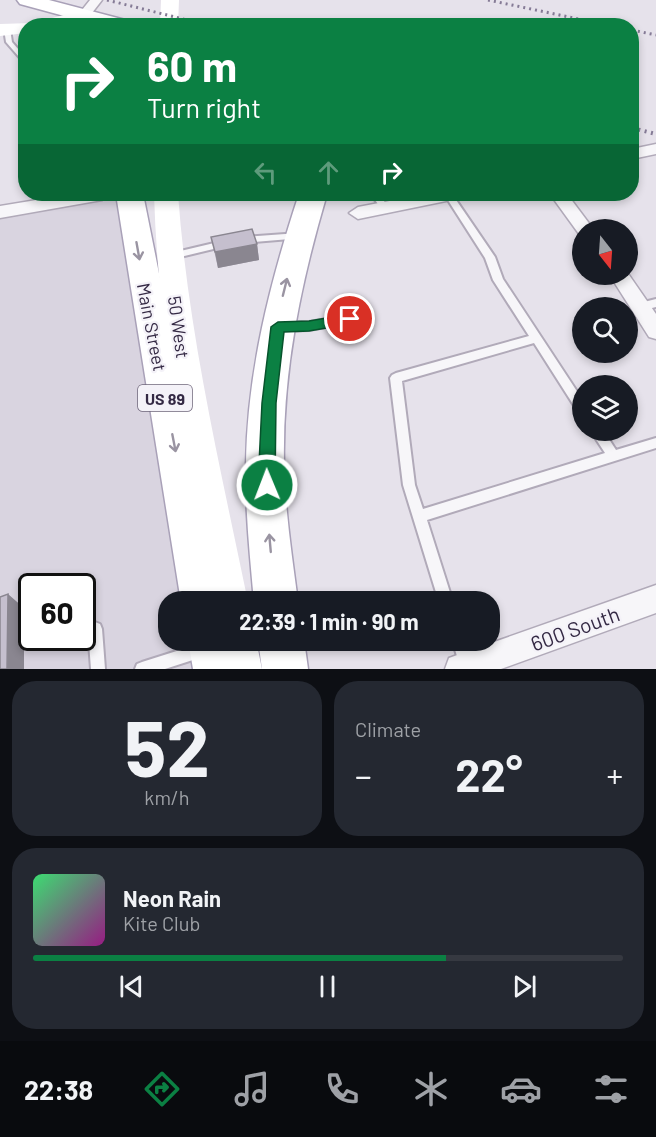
<!DOCTYPE html>
<meta charset="utf-8">
<style>
:root{--surface:#171b24;--page:#242831;--text:#f1f3f6;--muted:#9ea1a6;--line:#363941;--accent:#0b8043}
body{margin:0;font-family:Barlow,sans-serif;background:var(--page);color:var(--text);height:100vh;display:flex;flex-direction:column;font-size:22px;white-space:nowrap}
*{box-sizing:border-box;margin:0}
p{font-size:20px;color:var(--muted)}
.icon{flex:none;width:33px;height:33px;fill:none;stroke:currentColor;stroke-width:2;stroke-linecap:round;stroke-linejoin:round}
.map{position:relative;height:669px;overflow:hidden}
.panel{display:flex;flex-direction:column;gap:12px;padding:12px;background:#0d0f14;flex:1}
.panel>*{flex:none}
.guide{position:absolute;left:18px;top:18px;width:621px;height:183px;border-radius:24px;box-shadow:0 3px 9px #0003;background:#0b8043;color:#fff;overflow:hidden}
.needle{width:39px;rotate:163deg}
.tools{position:absolute;left:572px;top:219px;display:grid;gap:12px}
.tools a{display:grid;place-items:center;width:66px;height:66px;border-radius:50%;background:var(--surface);box-shadow:0 3px 9px #0003;font-size:30px}
.speed{position:absolute;left:18px;top:573px;display:flex;gap:12px;font-size:30px;font-weight:700;text-align:center}
.speed>*{display:grid;place-content:center;width:78px;height:78px;border-radius:50%;background:var(--surface);box-shadow:0 3px 9px #0003;line-height:1}
.speed .limit{border:3px solid #111;border-radius:9px;background:#fff;color:#111}
.pin{position:absolute;display:grid;place-items:center;width:51px;height:51px;color:#fff;margin:-26px;border:3px solid #fff;border-radius:50%;box-shadow:0 2px 6px #0007}
.me{position:absolute;width:66px;margin:-33px;rotate:359deg;stroke-linejoin:round;filter:drop-shadow(0 0 4px #0008)}
.turn{display:flex;align-items:center;gap:21px;height:126px;padding:0 30px;font-size:27px}
.turn .icon{width:78px;height:78px;stroke-width:2.5}
.turn b{display:block;font-size:42px;line-height:51px}
.lanes{display:flex;align-items:center;height:57px;padding:0 30px;background:#0003;justify-content:center;gap:30px;direction:ltr}
.lanes .off{opacity:.35}
.big{font-size:45px;font-weight:700;line-height:1.1}
.panel .tile{flex:1;display:flex;flex-direction:column;justify-content:center;gap:9px;min-width:0;padding:0 21px;border-radius:24px;background:var(--page)}
.panel .dial{align-items:center;gap:0}
.dial b{font-size:78px;line-height:1}
.song{display:flex;align-items:center;gap:18px}
.cover{width:72px;height:72px;border-radius:9px;background:linear-gradient(135deg,hsl(140 70% 55%),hsl(310 70% 35%))}
.played{height:6px;border-radius:3px;background:linear-gradient(90deg,var(--accent) 70%,var(--line) 70%)}
.keys{display:flex;justify-content:space-around;direction:ltr}
.heat{display:flex;justify-content:space-between;align-items:center;font-size:33px;direction:ltr}
.panel .tiles{flex:1;display:grid;gap:12px;grid-template-columns:1fr 1fr}
.tile:last-child{grid-column:span 2}
.trip{position:absolute;left:158px;top:591px;width:342px;height:60px;border-radius:24px;background:var(--surface);box-shadow:0 3px 9px #0003;font-weight:700;line-height:60px;text-align:center}
.menu{display:flex;height:96px;justify-content:space-around;align-items:center;background:#090b0e;color:var(--muted)}
.menu .icon{width:42px;height:42px}
.menu .selected{color:var(--accent)}
.menu b{font-size:27px;color:var(--text)}
.map>svg:first-child{display:block}
.built{fill:#d9d4e0;fill-rule:evenodd}
.lines{fill:none;stroke-linecap:round;stroke-linejoin:round}
.lane-casing{stroke:#b1aab9;stroke-width:4}
.street-casing{stroke:#b1aab9;stroke-width:3}
.primary-casing{stroke:#a9a1b8;stroke-width:3}
.lane{fill:#f7f6f9;fill-rule:evenodd}
.street{fill:#f7f6f9;fill-rule:evenodd}
.secondary{fill:#fff;fill-rule:evenodd}
.primary{fill:#fff;fill-rule:evenodd}
.rail-far1{stroke:#857b96;stroke-width:3;stroke-dasharray:2 4;stroke-linecap:butt}
.rail{stroke:#857b96;stroke-width:4;stroke-dasharray:2 4.5;stroke-linecap:butt}
.wall{fill:#a9a4b1}
.shaded-wall{fill:#8a8690}
.building{fill:#c5bfce;stroke:#8a8690;stroke-width:1.5}
.oneway{stroke:#9a94a2}
.route{fill:#0b8043;stroke:#07532c;stroke-width:1.5}
.labels{text-anchor:middle;dominant-baseline:central;stroke-width:4.5;stroke-linejoin:round;paint-order:stroke}
.shield{fill:#f4f2f8;stroke:#6e657a;stroke-width:1.5}
.shield-label{font-size:16px;font-weight:bold;fill:#342944}
.street-label{font-size:18px;fill:#342944;stroke:#f4f2f8}
.near-street-label{font-size:21px;fill:#342944;stroke:#f4f2f8}
</style>
<div class="map">
<svg width="656" height="669" viewBox="0 0 656 669">
<rect width="100%" height="100%" fill="#e6e2eb"/>
<path class="built" d="M 102,194 L 129,194 L 196,601 L 168,602 L 168,640 L 204,641 L 210,669 L 0,669 L 0,212 ZM 32,586 L 82,586 L 82,638 L 32,638 Z"/>
<g class="lines">
<g class="lane-casing">
<path id="lane" d="M 7,27 L 10,29 L 12,42 L 26,58 L 26,65 L 6,42 L 4,29 Z
M 371,194 L 379,194 L 389,208 L 388,210 L 382,210 Z
M 444,194 L 452,194 L 495,257 L 503,279 L 582,399 L 582,414 L 578,412 L 534,343 L 402,381 L 415,485 L 423,509 L 605,453 L 590,430 L 603,430 L 616,450 L 656,438 L 656,448 L 427,520 L 453,602 L 439,602 L 403,485 L 390,378 L 392,375 L 396,373 L 529,336 L 493,280 L 485,258 Z
M 299,233 L 304,236 L 302,238 L 242,243 L 237,240 L 242,237 Z
M 227,240 L 232,243 L 230,245 L 172,259 L 167,256 L 172,253 Z
M 656,299 L 656,307 L 640,311 L 635,307 L 636,304 Z
M 350,315 L 354,316 L 355,319 L 354,322 L 309,330 L 281,331 L 277,330 L 276,327 L 277,324 L 281,323 L 309,322 Z
M 95,622 L 100,624 L 102,629 L 105,669 L 91,669 L 88,629 L 90,624 Z
M 452,640 L 466,640 L 475,669 L 461,669 Z
M 202,643 L 207,645 L 209,650 L 207,655 L 202,657 L 165,669 L 135,669 L 137,664 L 142,662 Z"/>
</g>
<g class="street-casing">
<path id="street" d="M 90,0 L 102,0 L 88,18 L 80,18 L 78,15 Z
M 656,144 L 656,154 L 632,159 L 632,149 Z
M 73,194 L 111,194 L 102,200 L 0,218 L 0,206 Z
M 426,194 L 460,194 L 451,200 L 358,219 L 349,213 L 358,207 Z
M 550,194 L 567,194 L 594,230 L 582,230 L 582,235 L 579,234 Z
M 627,272 L 656,314 L 656,339 L 649,337 L 609,274 L 627,274 Z
M 656,585 L 656,613 L 501,669 L 445,669 L 449,658 L 460,654 Z"/>
</g>
<g class="primary-casing">
<path id="primary" d="M 17,0 L 49,0 L 133,22 L 136,26 L 101,26 L 20,4 Z
M 116,194 L 143,194 L 225,602 L 181,602 Z
M 299,194 L 327,194 C 301,282 282,372 284,465 C 285,510 292,556 298,602 L 254,602 C 250,556 245,511 246,465 C 247,372 270,282 299,194 Z
M 188,640 L 234,640 L 239,669 L 193,669 Z
M 258,640 L 304,640 L 308,669 L 262,669 Z"/>
</g>
<use href="#lane" class="lane"/>
<use href="#street" class="street"/>
<path class="secondary" d="M 161,0 L 179,0 L 178,26 L 160,26 Z
M 84,10 L 93,15 L 90,19 L 63,26 L 26,26 L 26,33 L 0,36 L 0,24 L 32,23 Z
M 154,194 L 178,194 C 188,332 220,466 248,602 L 208,602 C 185,466 158,331 154,194 Z
M 214,640 L 256,640 L 262,669 L 220,669 Z"/>
<use href="#primary" class="primary"/>
<path class="rail-far1" d="M 107,0 L 211,26
M 488,0 L 612,26
M 632,30 L 656,35"/>
<path class="rail" d="M 632,128 L 656,134"/>
</g>
<path class="wall" d="M 211,237 L 257,244 L 259,260 L 218,268 Z"/>
<path class="shaded-wall" d="M 257,244 L 259,260 L 218,268 L 215,252 Z
M 8,594 L 24,608 L 24,669 L 7,669 Z"/>
<path class="building" d="M 252,229 L 257,244 L 215,252 L 211,237 Z
M 8,594 L 7,669 L 0,669 L 0,597 Z"/>
<defs><path id="oneway-shaft" d="M-6 0H5M1.5-3L5.5 0L1.5 3" fill="none" stroke-width="1.6" stroke-linecap="round" stroke-linejoin="round" transform="scale(1.5)"/></defs>
<g class="oneway">
<use href="#oneway-shaft" transform="translate(138 251) rotate(80)"/>
<use href="#oneway-shaft" transform="translate(285 287) rotate(-76)"/>
<use href="#oneway-shaft" transform="translate(174 443) rotate(79)"/>
<use href="#oneway-shaft" transform="translate(270 543) rotate(-95)"/>
</g>
<path class="route" d="M 350,314 L 357,319 L 355,323 L 309,331 L 284,332 L 276,403 L 275,485 L 272,490 L 267,492 L 261,490 L 258,485 L 262,403 L 271,327 L 278,322 L 309,321 Z"/>
<g class="labels">
<rect class="shield" x="138" y="385" width="54" height="26" rx="4.5"/>
<g class="shield-label">
<text x="165" y="398">US 89</text>
</g>
<g class="street-label">
<text transform="translate(152 327) rotate(79)">Main Street</text>
<text transform="translate(179 327) rotate(82)">50 West</text>
</g>
<g class="near-street-label">
<text transform="translate(575 628) rotate(-20)">600 South</text>
</g>
</g>
</svg>
<div class="tools">
<a><svg class="needle" viewBox="-14 -14 28 28"><path d="M0-13l5 13h-10z" fill="#e53935"/><path d="M0 13l5-13h-10z" fill="#9ea1a6"/></svg></a>
<a><svg class="icon" aria-label="search" viewBox="0 0 24 24"><circle cx="10" cy="10" r="6"/><path d="M15 15l6 6"/></svg></a>
<a><svg class="icon" aria-label="layers" viewBox="0 0 24 24"><path d="M12 4l9 5-9 5-9-5zM3 14l9 5 9-5"/></svg></a>
</div>
<div class="speed"><div class="limit">60</div></div>
<div class="pin" style="left:350px;top:319px;background:#d93025"><svg class="icon" aria-label="arrive" viewBox="0 0 24 24"><path d="M6 21V4h12l-3 4 3 4H6"/></svg></div>
<svg class="me" style="left:267px;top:485px" viewBox="-20 -20 40 40"><circle r="17" fill="#0b8043" stroke="#fff" stroke-width="3"/><path d="M0-11L8 9 0 5-8 9z" fill="#fff"/></svg>
<div class="trip">22:39 · 1 min · 90 m</div>
<div class="guide">
<div class="turn"><svg class="icon" aria-label="right" viewBox="0 0 24 24"><path d="M7 20v-9h11M14 6l5 5-5 5"/></svg><div><b>60 m</b>Turn right</div></div>
<div class="lanes"><svg class="icon off" aria-label="left" viewBox="0 0 24 24"><path d="M17 20v-9H6M10 6l-5 5 5 5"/></svg><svg class="icon off" aria-label="ahead" viewBox="0 0 24 24"><path d="M12 20V5M6 11l6-6 6 6"/></svg><svg class="icon" aria-label="right" viewBox="0 0 24 24"><path d="M7 20v-9h11M14 6l5 5-5 5"/></svg></div>
</div>
</div>
<section class="panel">
<div class="tiles">
<div class="tile dial"><b>52</b><p>km/h</p></div>
<div class="tile"><p>Climate</p>
<div class="heat"><a>−</a><b class="big">22°</b><a>+</a></div>
</div>
<div class="tile">
<div class="song"><i class="cover"></i><div><b>Neon Rain</b><p>Kite Club</p></div></div>
<div class="played"></div>
<div class="keys"><svg class="icon" aria-label="previous" viewBox="0 0 24 24"><path d="M18 5L8 12l10 7zM5 5v14"/></svg><svg class="icon" aria-label="pause" viewBox="0 0 24 24"><path d="M8 5v14M16 5v14"/></svg><svg class="icon" aria-label="next" viewBox="0 0 24 24"><path d="M6 5l10 7-10 7zM19 5v14"/></svg></div>
</div>
</div>
</section>
<nav class="menu">
<b>22:38</b>
<svg class="icon selected" aria-label="directions" viewBox="0 0 24 24"><path d="M12 3l9 9-9 9-9-9zM9 14v-3h6M13 9l2 2-2 2"/></svg>
<svg class="icon" aria-label="music" viewBox="0 0 24 24"><path d="M9 18V5l10-2v13"/><circle cx="6" cy="18" r="3"/><circle cx="16" cy="16" r="3"/></svg>
<svg class="icon" aria-label="phone" viewBox="0 0 24 24"><path d="M5 4h4l2 5-3 2q2 4 5 5l2-3 5 2v4C11 20 4 13 5 4z"/></svg>
<svg class="icon" aria-label="climate" viewBox="0 0 24 24"><path d="M12 3v18M4 7l16 10M4 17L20 7"/></svg>
<svg class="icon" aria-label="car" viewBox="0 0 24 24"><path d="M5 17H2v-5l4-1 3-4h7l3 4 3 1v5h-3M9 17h6M6 11h13"/><circle cx="7" cy="17" r="2"/><circle cx="17" cy="17" r="2"/></svg>
<svg class="icon" aria-label="filters" viewBox="0 0 24 24"><path d="M4 7h16M4 17h16"/><circle cx="9" cy="7" r="2"/><circle cx="15" cy="17" r="2"/></svg>
</nav>
